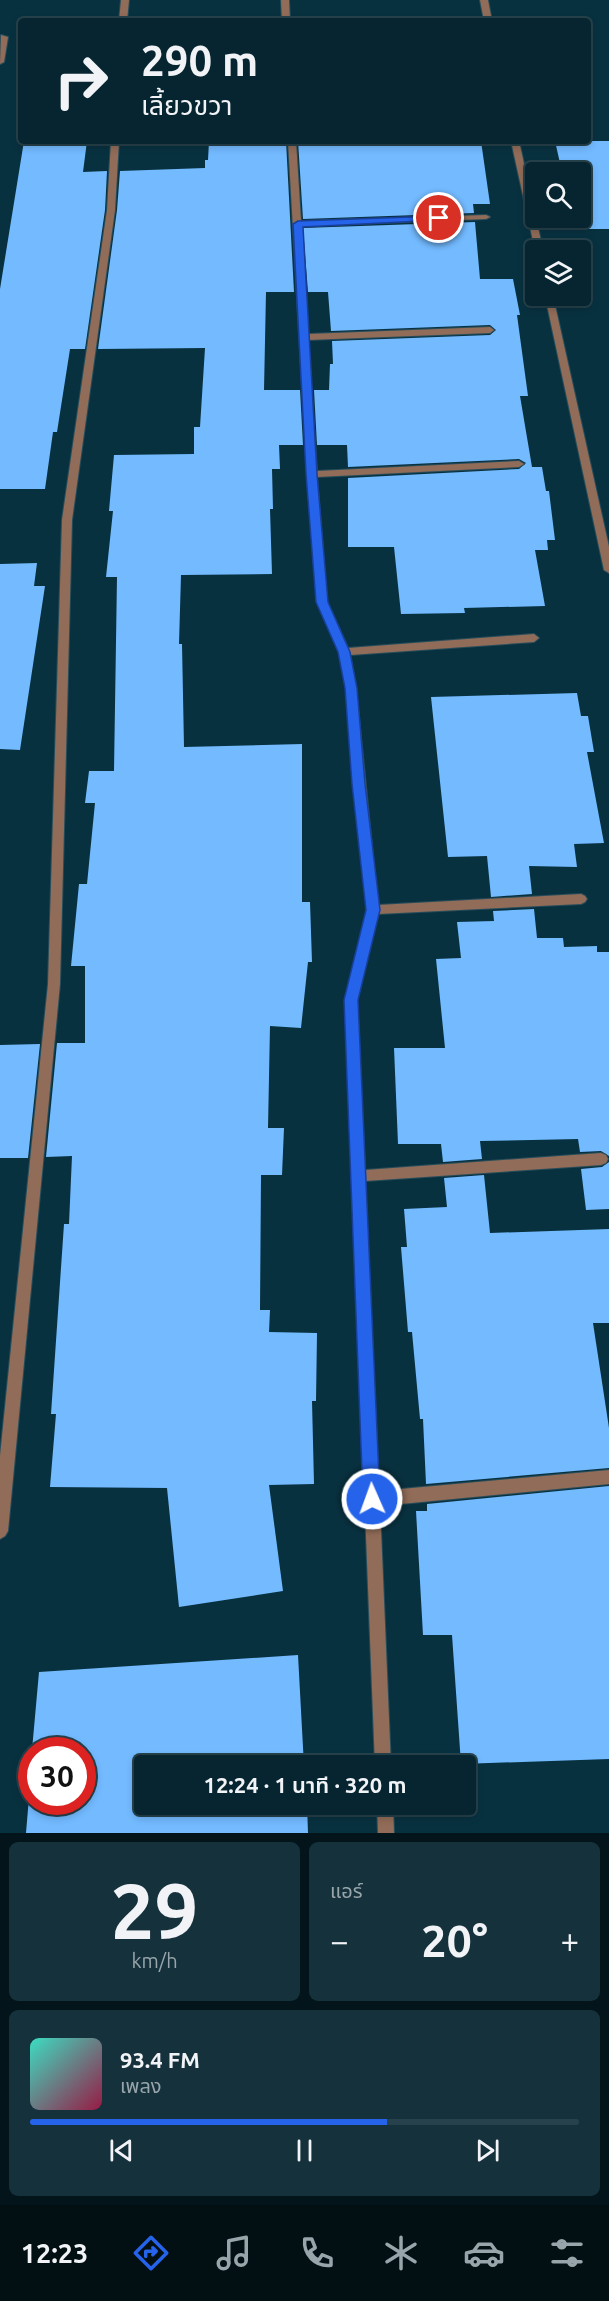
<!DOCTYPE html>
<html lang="th">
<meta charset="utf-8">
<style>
:root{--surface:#062530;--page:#14313c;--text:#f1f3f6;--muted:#98a5ab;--line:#27424c;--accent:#2563eb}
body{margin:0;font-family:Ubuntu,"Noto Sans Thai",sans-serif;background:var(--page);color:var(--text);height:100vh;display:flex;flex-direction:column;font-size:22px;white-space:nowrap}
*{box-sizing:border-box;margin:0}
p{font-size:20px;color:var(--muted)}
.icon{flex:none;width:33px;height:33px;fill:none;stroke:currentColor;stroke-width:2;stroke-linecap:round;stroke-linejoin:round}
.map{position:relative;height:1833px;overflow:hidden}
.sheet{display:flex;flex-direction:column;gap:9px;padding:9px;background:#03141a;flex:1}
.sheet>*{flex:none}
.banner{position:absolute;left:18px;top:18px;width:573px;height:126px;border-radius:6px;box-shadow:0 3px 9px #0003,0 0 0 2px var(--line);background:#062530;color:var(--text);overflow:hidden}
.controls{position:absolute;left:525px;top:162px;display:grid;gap:12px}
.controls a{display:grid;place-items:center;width:66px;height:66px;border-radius:6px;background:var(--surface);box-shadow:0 3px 9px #0003,0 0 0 2px var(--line);font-size:30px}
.speed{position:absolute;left:18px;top:1737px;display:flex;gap:12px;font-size:30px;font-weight:700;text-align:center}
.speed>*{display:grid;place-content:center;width:78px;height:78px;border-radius:50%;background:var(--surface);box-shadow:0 3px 9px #0003,0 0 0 2px var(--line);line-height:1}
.speed .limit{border:9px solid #d22;background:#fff;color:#111}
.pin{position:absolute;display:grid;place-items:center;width:51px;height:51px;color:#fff;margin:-26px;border:3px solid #fff;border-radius:50%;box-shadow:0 2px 6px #0007}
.me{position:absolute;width:66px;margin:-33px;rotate:358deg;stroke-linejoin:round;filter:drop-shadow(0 0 4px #0008)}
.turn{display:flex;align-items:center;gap:21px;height:126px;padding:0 24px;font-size:27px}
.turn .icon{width:78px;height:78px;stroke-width:2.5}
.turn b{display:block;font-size:42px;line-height:51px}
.big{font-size:45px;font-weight:600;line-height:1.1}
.sheet .tile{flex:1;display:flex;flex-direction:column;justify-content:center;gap:9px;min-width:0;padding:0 21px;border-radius:9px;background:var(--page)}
.sheet .dial{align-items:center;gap:0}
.dial b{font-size:78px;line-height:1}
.song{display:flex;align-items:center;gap:18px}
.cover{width:72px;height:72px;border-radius:9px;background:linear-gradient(135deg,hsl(170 70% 55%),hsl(340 70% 35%))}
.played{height:6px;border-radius:3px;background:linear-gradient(90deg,var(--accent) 65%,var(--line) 65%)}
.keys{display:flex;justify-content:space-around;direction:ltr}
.heat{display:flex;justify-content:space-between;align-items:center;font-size:33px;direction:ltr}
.sheet .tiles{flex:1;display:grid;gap:9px;grid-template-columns:1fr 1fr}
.tile:last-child{grid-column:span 2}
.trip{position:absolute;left:134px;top:1755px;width:342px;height:60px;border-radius:6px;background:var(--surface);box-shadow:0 3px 9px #0003,0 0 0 2px var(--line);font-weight:600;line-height:60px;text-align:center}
.dock{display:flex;height:96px;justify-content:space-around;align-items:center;background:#020f13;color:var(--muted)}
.dock .icon{width:42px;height:42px}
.dock .active{color:var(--accent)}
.dock b{font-size:27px;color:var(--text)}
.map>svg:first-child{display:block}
.building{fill:#73baff}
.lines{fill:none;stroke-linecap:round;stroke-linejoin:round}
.service-casing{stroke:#284d5a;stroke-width:2}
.minor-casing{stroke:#284d5a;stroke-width:2}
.service{fill:#916c58;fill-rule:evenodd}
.minor{fill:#916c58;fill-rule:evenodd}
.route{fill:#2563eb;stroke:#184099;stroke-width:1.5}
</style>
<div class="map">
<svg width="609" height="1833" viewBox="0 0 609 1833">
<rect width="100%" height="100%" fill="#083140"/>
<path class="building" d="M 24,141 L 87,141 L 83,172 L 107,171 L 105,210 L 85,349 L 70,349 L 57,432 L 53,432 L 45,489 L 0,489 L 0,289 Z
M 209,141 L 286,141 L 294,292 L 266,292 L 264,390 L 300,390 L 303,445 L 279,445 L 280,469 L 272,469 L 273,509 L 270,509 L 272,574 L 181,575 L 179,644 L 182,644 L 184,747 L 302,744 L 302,902 L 310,902 L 312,962 L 308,962 L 301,1028 L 270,1026 L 268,1128 L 284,1128 L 282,1175 L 261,1175 L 260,1310 L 270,1310 L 269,1332 L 317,1333 L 316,1401 L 312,1401 L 314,1484 L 269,1485 L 283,1591 L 179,1607 L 167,1488 L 50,1487 L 56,1414 L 51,1414 L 64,1224 L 69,1224 L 72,1156 L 46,1157 L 57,1043 L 85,1043 L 85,966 L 71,966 L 79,884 L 87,884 L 95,803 L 85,803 L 89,771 L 114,771 L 117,577 L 106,577 L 113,511 L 109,511 L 114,455 L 194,454 L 194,427 L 200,427 L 205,348 L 98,349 L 117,210 L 120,171 L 205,168 L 205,160 L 208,160 Z
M 298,141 L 481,141 L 490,204 L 473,204 L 474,213 L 303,219 Z
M 555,141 L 609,141 L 609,229 L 576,229 L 572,218 L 580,218 L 580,172 L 562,172 Z
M 475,222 L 480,279 L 513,279 L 520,315 L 517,315 L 528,396 L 520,396 L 532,467 L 542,467 L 546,491 L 549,491 L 555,540 L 547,540 L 548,550 L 535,550 L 545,606 L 464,608 L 465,613 L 401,614 L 394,547 L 348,547 L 348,478 L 519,469 L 526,463 L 519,459 L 348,467 L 347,445 L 317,445 L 314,390 L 329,390 L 330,364 L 333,364 L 332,341 L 490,335 L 496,330 L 490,325 L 331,331 L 328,292 L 308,292 L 303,228 Z
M 37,563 L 34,586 L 45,586 L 20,750 L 0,749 L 0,564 Z
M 577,693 L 581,716 L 588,716 L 594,752 L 587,752 L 604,843 L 574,844 L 577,867 L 529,866 L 532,894 L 491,897 L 487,856 L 448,857 L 431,697 Z
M 534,909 L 537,938 L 563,938 L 564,947 L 597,946 L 597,952 L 609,952 L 609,1156 L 601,1151 L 580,1152 L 578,1139 L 480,1141 L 482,1159 L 443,1162 L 441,1144 L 398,1144 L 394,1048 L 445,1048 L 436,959 L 461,958 L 457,922 L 494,921 L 493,911 Z
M 40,1044 L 28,1158 L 0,1158 L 0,1045 Z
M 609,1162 L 609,1209 L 586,1210 L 581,1169 L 602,1167 Z
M 484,1175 L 490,1233 L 609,1229 L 609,1323 L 593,1323 L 609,1428 L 609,1468 L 426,1484 L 423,1419 L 420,1419 L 412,1332 L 408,1332 L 401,1247 L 407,1247 L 404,1209 L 447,1207 L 444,1178 Z
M 609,1486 L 609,1759 L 461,1764 L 452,1635 L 423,1635 L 416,1511 L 427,1511 L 427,1504 Z
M 298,1655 L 304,1766 L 144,1766 L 144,1804 L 307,1804 L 308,1833 L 26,1833 L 32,1762 L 32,1802 L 82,1802 L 82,1750 L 32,1750 L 39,1672 Z"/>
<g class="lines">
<g class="service-casing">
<path id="service" d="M 1,35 L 8,37 L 4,62 L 0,64 Z"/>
</g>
<g class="minor-casing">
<path id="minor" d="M 121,0 L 129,0 L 127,21 L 119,21 Z
M 281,0 L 289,0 L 290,21 L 282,21 Z
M 480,0 L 488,0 L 492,21 L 484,21 Z
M 111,141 L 119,141 L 115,210 L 72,520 L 60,984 L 8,1531 L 5,1536 L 0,1539 L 0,1456 L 48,984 L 62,520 L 107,210 Z
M 288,141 L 296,141 L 301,221 L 486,215 L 490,217 L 486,219 L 301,226 L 308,334 L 490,327 L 494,330 L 490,333 L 308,340 L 317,471 L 519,461 L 524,464 L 519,467 L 317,477 L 327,602 L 348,648 L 534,634 L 539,638 L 534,642 L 350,655 L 356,688 L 378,905 L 581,894 L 585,896 L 587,899 L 585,902 L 581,904 L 378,914 L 357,1000 L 365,1170 L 601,1153 L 606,1155 L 608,1159 L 606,1163 L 601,1165 L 365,1181 L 379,1491 L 609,1470 L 609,1484 L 380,1506 L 391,1766 L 375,1766 L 345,1000 L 367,910 L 353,784 L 346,688 L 339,652 L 317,602 L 307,474 Z
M 511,141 L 519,141 L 543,250 L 535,250 Z
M 545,296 L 553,296 L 609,547 L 609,573 L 604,570 Z
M 377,1804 L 393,1804 L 394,1833 L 378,1833 Z"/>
</g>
<use href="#service" class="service"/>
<use href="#minor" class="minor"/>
</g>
<path class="route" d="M 439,216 L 442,216 L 442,220 L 303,227 L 317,474 L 328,602 L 350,652 L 357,688 L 365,784 L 380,910 L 358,1000 L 380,1499 L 378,1505 L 372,1508 L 366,1505 L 363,1499 L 344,1000 L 366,910 L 352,784 L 345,688 L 338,652 L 316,602 L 306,474 L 293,224 L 298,221 Z"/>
</svg>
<div class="controls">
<a><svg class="icon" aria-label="search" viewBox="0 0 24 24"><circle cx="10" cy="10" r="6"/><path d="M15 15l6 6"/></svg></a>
<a><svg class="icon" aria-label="layers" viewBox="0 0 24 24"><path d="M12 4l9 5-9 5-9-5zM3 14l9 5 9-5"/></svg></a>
</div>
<div class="speed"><div class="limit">30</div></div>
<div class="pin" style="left:439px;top:218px;background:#d93025"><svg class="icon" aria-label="arrive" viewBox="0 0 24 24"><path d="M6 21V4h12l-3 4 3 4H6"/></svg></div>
<svg class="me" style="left:372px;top:1499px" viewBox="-20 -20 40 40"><circle r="17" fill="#2563eb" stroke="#fff" stroke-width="3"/><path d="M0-11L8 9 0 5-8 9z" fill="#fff"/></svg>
<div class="trip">12:24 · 1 นาที · 320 m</div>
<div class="banner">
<div class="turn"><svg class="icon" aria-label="right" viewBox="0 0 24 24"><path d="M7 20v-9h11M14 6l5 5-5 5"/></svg><div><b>290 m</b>เลี้ยวขวา</div></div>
</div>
</div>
<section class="sheet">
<div class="tiles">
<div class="tile dial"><b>29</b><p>km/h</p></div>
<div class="tile"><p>แอร์</p>
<div class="heat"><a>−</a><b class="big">20°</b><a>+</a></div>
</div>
<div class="tile">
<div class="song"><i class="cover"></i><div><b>93.4 FM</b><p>เพลง</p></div></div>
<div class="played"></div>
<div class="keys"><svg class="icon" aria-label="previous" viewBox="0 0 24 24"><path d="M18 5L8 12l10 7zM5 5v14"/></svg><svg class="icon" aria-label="pause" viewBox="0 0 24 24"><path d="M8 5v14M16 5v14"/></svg><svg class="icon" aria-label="next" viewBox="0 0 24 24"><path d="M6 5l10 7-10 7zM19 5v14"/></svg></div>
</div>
</div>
</section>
<nav class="dock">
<b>12:23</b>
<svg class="icon active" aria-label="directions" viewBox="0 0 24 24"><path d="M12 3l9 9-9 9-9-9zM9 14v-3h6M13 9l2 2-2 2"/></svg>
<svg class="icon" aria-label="music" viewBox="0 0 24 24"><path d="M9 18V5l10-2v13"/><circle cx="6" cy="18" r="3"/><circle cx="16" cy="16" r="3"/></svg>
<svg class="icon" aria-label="phone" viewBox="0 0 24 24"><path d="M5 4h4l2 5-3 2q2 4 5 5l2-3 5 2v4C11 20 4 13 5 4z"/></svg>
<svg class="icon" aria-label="climate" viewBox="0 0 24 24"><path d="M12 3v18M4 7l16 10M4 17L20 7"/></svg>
<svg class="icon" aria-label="car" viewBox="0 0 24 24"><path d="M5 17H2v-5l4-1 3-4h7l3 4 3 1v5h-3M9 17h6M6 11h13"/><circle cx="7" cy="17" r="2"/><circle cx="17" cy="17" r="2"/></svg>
<svg class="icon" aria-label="filters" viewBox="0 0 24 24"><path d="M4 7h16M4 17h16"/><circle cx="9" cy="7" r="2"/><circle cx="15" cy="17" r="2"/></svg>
</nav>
